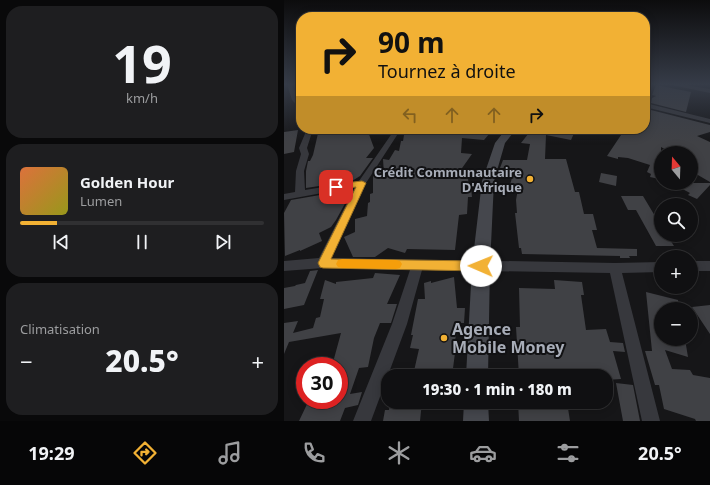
<!DOCTYPE html>
<html lang="fr">
<meta charset="utf-8">
<style>
:root{--surface:#101012;--page:#1e1e20;--text:#f1f3f6;--muted:#9c9d9f;--line:#303032;--accent:#f2b134}
body{margin:0;font-family:"Noto Sans",sans-serif;background:var(--page);color:var(--text);height:100vh;display:flex;flex-direction:column;font-size:15px;white-space:nowrap}
*{box-sizing:border-box;margin:0}
p{font-size:13px;color:var(--muted)}
.icon{flex:none;width:22px;height:22px;fill:none;stroke:currentColor;stroke-width:2;stroke-linecap:round;stroke-linejoin:round}
.map{position:relative;flex:1;overflow:hidden}
.sheet{display:flex;flex-direction:column;gap:6px;padding:6px;background:#09090a;width:284px}
.sheet>*{flex:none}
.banner{position:absolute;left:12px;top:12px;width:354px;height:122px;border-radius:16px;box-shadow:0 2px 10px #0003,0 0 0 1px var(--line);background:#f2b134;color:#111;overflow:hidden}
.needle{width:26px;rotate:341deg}
.buttons{position:absolute;left:370px;top:146px;display:grid;gap:8px}
.buttons a{display:grid;place-items:center;width:44px;height:44px;border-radius:50%;background:var(--surface);box-shadow:0 2px 10px #0003,0 0 0 1px var(--line);font-size:20px}
.speed{position:absolute;left:12px;top:357px;display:flex;gap:8px;font-size:20px;font-weight:700;text-align:center}
.speed>*{display:grid;place-content:center;width:52px;height:52px;border-radius:50%;background:var(--surface);box-shadow:0 2px 10px #0003,0 0 0 1px var(--line);line-height:1}
.speed .limit{border:6px solid #d22;background:#fff;color:#111}
.pin{position:absolute;display:grid;place-items:center;width:34px;height:34px;color:#fff;margin:-17px;border-radius:8px;box-shadow:0 2px 6px #0006}
.me{position:absolute;width:44px;margin:-22px;rotate:271deg;stroke-linejoin:round;filter:drop-shadow(0 0 3px #0008)}
.turn{display:flex;align-items:center;gap:14px;height:84px;padding:0 16px;font-size:18px}
.turn .icon{width:52px;height:52px;stroke-width:2.5}
.turn b{display:block;font-size:28px;line-height:34px}
.lanes{display:flex;align-items:center;height:38px;padding:0 16px;background:#0003;justify-content:center;gap:20px;direction:ltr}
.lanes .off{opacity:.35}
.big{font-size:30px;font-weight:800;line-height:1.1}
.sheet .tile{flex:1;display:flex;flex-direction:column;justify-content:center;gap:6px;min-width:0;padding:0 14px;border-radius:16px;background:var(--page)}
.sheet .dial{align-items:center;gap:0}
.dial b{font-size:52px;line-height:1}
.song{display:flex;align-items:center;gap:12px}
.cover{width:48px;height:48px;border-radius:6px;background:linear-gradient(135deg,hsl(20 70% 55%),hsl(60 70% 35%))}
.played{height:4px;border-radius:2px;background:linear-gradient(90deg,var(--accent) 15%,var(--line) 15%)}
.keys{display:flex;justify-content:space-around;direction:ltr}
.heat{display:flex;justify-content:space-between;align-items:center;font-size:22px;direction:ltr}
.trip{position:absolute;left:97px;top:369px;width:232px;height:40px;border-radius:16px;background:var(--surface);box-shadow:0 2px 10px #0003,0 0 0 1px var(--line);font-weight:800;line-height:40px;text-align:center}
.dock{display:flex;height:64px;justify-content:space-around;align-items:center;background:#060607;color:var(--muted)}
.dock .icon{width:28px;height:28px}
.dock .current{color:var(--accent)}
.dock b{font-size:18px;color:var(--text)}
main{display:flex;flex:1;min-height:0}
.map>svg:first-child{display:block}
.building{fill:#404145}
.lines{fill:none;stroke-linecap:round;stroke-linejoin:round}
.street{fill:#37383d;fill-rule:evenodd}
.secondary{fill:#45474d;fill-rule:evenodd}
.route{fill:#f2b134;stroke:#9d7322}
.slow{fill:#f59e0b}
.poi-dot{fill:#f2b134;stroke:#111113;stroke-width:1.5}
.labels{text-anchor:middle;dominant-baseline:central;stroke-width:4;stroke-linejoin:round;paint-order:stroke}
.poi-label{font-size:13px;font-weight:bold;fill:#a8adb8;stroke:#111113;text-anchor:end}
.near-poi-label{font-size:16px;font-weight:bold;fill:#a8adb8;stroke:#111113;text-anchor:start}
</style>
<main>
<section class="sheet">
<div class="tile dial"><b>19</b><p>km/h</p></div>
<div class="tile">
<div class="song"><i class="cover"></i><div><b>Golden Hour</b><p>Lumen</p></div></div>
<div class="played"></div>
<div class="keys"><svg class="icon" aria-label="previous" viewBox="0 0 24 24"><path d="M18 5L8 12l10 7zM5 5v14"/></svg><svg class="icon" aria-label="pause" viewBox="0 0 24 24"><path d="M8 5v14M16 5v14"/></svg><svg class="icon" aria-label="next" viewBox="0 0 24 24"><path d="M6 5l10 7-10 7zM19 5v14"/></svg></div>
</div>
<div class="tile"><p>Climatisation</p>
<div class="heat"><a>−</a><b class="big">20.5°</b><a>+</a></div>
</div>
</section>
<div class="map">
<svg width="426" height="421" viewBox="0 0 426 421">
<rect width="100%" height="100%" fill="#161618"/>
<path class="building" d="M 372,85 L 407,92 L 402,112 L 367,103 L 368,98 L 372,96 L 368,95 Z
M 367,110 L 426,125 L 426,132 L 413,136 L 426,142 L 426,182 L 407,171 L 407,163 L 410,162 L 407,160 L 407,153 L 396,153 L 392,150 L 386,152 L 377,147 L 377,173 L 376,173 L 375,179 L 366,177 L 367,174 L 363,172 L 366,165 L 344,158 L 334,157 L 334,159 L 323,156 L 341,129 L 361,129 L 361,116 L 366,115 Z
M 35,129 L 83,129 L 90,148 L 82,158 L 89,158 L 76,176 L 68,181 L 22,188 L 22,171 L 24,161 L 26,161 L 29,155 Z
M 121,129 L 202,129 L 200,131 L 206,133 L 200,140 L 178,138 L 177,153 L 188,154 L 176,171 L 188,169 L 184,178 L 185,188 L 187,188 L 188,197 L 184,197 L 183,214 L 175,215 L 171,250 L 123,249 L 121,253 L 104,248 L 91,257 L 69,257 L 60,237 L 71,232 L 71,219 L 83,216 L 84,203 L 86,202 L 86,194 L 89,193 L 89,175 L 96,165 L 100,175 L 99,159 L 105,160 L 111,150 L 115,151 L 117,141 L 119,141 Z
M 248,129 L 292,129 L 287,140 L 262,135 L 261,159 L 282,159 L 291,192 L 295,192 L 300,214 L 309,214 L 313,230 L 308,230 L 313,248 L 353,249 L 353,256 L 345,256 L 346,258 L 336,258 L 336,256 L 238,254 L 237,248 L 235,248 L 231,213 L 233,213 L 232,200 L 234,189 L 225,188 L 231,168 L 216,168 L 219,160 L 243,160 L 246,144 L 237,143 Z
M 14,130 L 10,152 L 0,154 L 0,132 Z
M 317,173 L 333,176 L 332,186 L 315,182 Z
M 387,183 L 426,183 L 426,185 L 413,199 L 404,195 L 406,193 Z
M 65,190 L 64,198 L 52,220 L 47,227 L 35,233 L 38,241 L 16,251 L 16,250 L 1,256 L 0,213 L 7,200 Z
M 337,196 L 359,196 L 377,226 L 377,235 L 383,235 L 390,246 L 372,246 L 352,210 L 344,210 Z
M 34,270 L 20,305 L 0,309 L 0,288 L 11,286 L 12,285 L 21,283 L 26,271 Z
M 91,273 L 116,275 L 103,304 L 113,304 L 107,323 L 96,323 L 90,338 L 84,367 L 75,368 L 66,394 L 78,392 L 74,405 L 61,408 L 56,421 L 15,421 L 25,400 L 55,400 L 55,366 L 48,366 L 57,333 L 5,342 L 0,354 L 0,323 L 14,321 L 9,333 L 29,328 L 32,318 L 36,317 L 40,299 L 36,299 L 41,280 L 52,284 L 52,282 L 89,278 Z
M 170,277 L 173,308 L 181,308 L 180,323 L 175,323 L 168,353 L 171,353 L 168,376 L 144,376 L 145,371 L 130,371 L 135,349 L 126,348 L 129,335 L 127,335 L 134,299 L 141,299 L 140,283 L 147,281 L 147,283 Z
M 270,280 L 298,282 L 300,295 L 297,295 L 302,330 L 322,329 L 326,342 L 339,343 L 341,352 L 329,351 L 337,379 L 322,380 L 322,376 L 235,376 L 232,327 L 236,327 L 235,288 L 271,289 Z
M 362,292 L 394,300 L 395,309 L 377,309 L 377,339 L 401,339 L 404,357 L 381,350 L 388,369 L 406,370 L 409,375 L 426,378 L 426,421 L 412,421 L 411,419 L 380,409 L 375,385 L 371,385 L 361,351 L 368,351 Z
M 426,305 L 426,334 L 408,307 Z
M 332,383 L 349,385 L 356,421 L 339,421 Z
M 106,402 L 138,402 L 136,421 L 99,421 L 101,410 L 105,410 Z
M 234,402 L 283,402 L 286,421 L 235,421 Z"/>
<g class="lines">
<path class="street" d="M 3,84 L 8,84 L 14,100 L 17,103 L 17,109 L 8,100 Z
M 383,84 L 394,84 L 426,89 L 426,93 Z
M 361,103 L 426,119 L 426,123 L 361,107 Z
M 23,129 L 29,129 L 23,148 L 25,154 L 20,171 L 21,190 L 75,181 L 111,129 L 117,129 L 82,183 L 47,258 L 331,263 L 377,262 L 377,272 L 338,273 L 376,421 L 358,421 L 326,273 L 138,270 L 123,324 L 87,421 L 69,421 L 108,324 L 126,270 L 39,268 L 0,271 L 0,261 L 35,258 L 71,187 L 0,200 L 0,194 L 11,192 L 12,171 L 17,154 L 15,148 Z
M 407,261 L 426,261 L 426,271 L 407,271 Z"/>
<path class="secondary" d="M 222,129 L 232,129 L 221,143 L 210,181 L 206,266 L 204,376 L 182,376 L 188,266 L 198,181 L 211,143 Z
M 180,402 L 204,402 L 205,421 L 179,421 Z"/>
</g>
<linearGradient id="sky" x2="0" y2="1"><stop stop-color="#0c0c0d"/><stop offset="0.59" stop-color="#363c48"/><stop offset="1" stop-color="#363c48" stop-opacity="0"/></linearGradient>
<rect width="426" height="143" fill="url(#sky)"/>
<path class="route" d="M 78,181 L 82,183 L 47,259 L 197,261 L 201,262 L 203,266 L 201,269 L 197,271 L 39,268 L 36,267 L 34,263 L 72,187 L 52,190 L 48,187 L 52,184 Z"/>
<path class="slow" d="M 58,259 L 112,260 L 116,261 L 118,264 L 116,268 L 112,269 L 58,268 L 54,267 L 52,264 L 54,260 Z"/>
<g class="poi-dot">
<circle cx="246" cy="179" r="4"/>
<circle cx="160" cy="338" r="4"/>
</g>
<g class="labels">
<g class="poi-label">
<text x="238" y="172">Crédit Communautaire<tspan x="238" dy="15">D'Afrique</tspan></text>
</g>
<g class="near-poi-label">
<text x="168" y="329">Agence<tspan x="168" dy="18">Mobile Money</tspan></text>
</g>
</g>
</svg>
<div class="buttons">
<a><svg class="needle" viewBox="-14 -14 28 28"><path d="M0-13l5 13h-10z" fill="#e53935"/><path d="M0 13l5-13h-10z" fill="#9c9d9f"/></svg></a>
<a><svg class="icon" aria-label="search" viewBox="0 0 24 24"><circle cx="10" cy="10" r="6"/><path d="M15 15l6 6"/></svg></a>
<a>+</a>
<a>−</a>
</div>
<div class="speed"><div class="limit">30</div></div>
<div class="pin" style="left:52px;top:187px;background:#d93025"><svg class="icon" aria-label="arrive" viewBox="0 0 24 24"><path d="M6 21V4h12l-3 4 3 4H6"/></svg></div>
<svg class="me" style="left:197px;top:266px" viewBox="-20 -20 40 40"><circle r="19" fill="#fff"/><path d="M0-13L10 11 0 6-10 11z" fill="#f2b134"/></svg>
<div class="trip">19:30 · 1 min · 180 m</div>
<div class="banner">
<div class="turn"><svg class="icon" aria-label="right" viewBox="0 0 24 24"><path d="M7 20v-9h11M14 6l5 5-5 5"/></svg><div><b>90 m</b>Tournez à droite</div></div>
<div class="lanes"><svg class="icon off" aria-label="left" viewBox="0 0 24 24"><path d="M17 20v-9H6M10 6l-5 5 5 5"/></svg><svg class="icon off" aria-label="ahead" viewBox="0 0 24 24"><path d="M12 20V5M6 11l6-6 6 6"/></svg><svg class="icon off" aria-label="ahead" viewBox="0 0 24 24"><path d="M12 20V5M6 11l6-6 6 6"/></svg><svg class="icon" aria-label="right" viewBox="0 0 24 24"><path d="M7 20v-9h11M14 6l5 5-5 5"/></svg></div>
</div>
</div>
</main>
<nav class="dock">
<b>19:29</b>
<svg class="icon current" aria-label="directions" viewBox="0 0 24 24"><path d="M12 3l9 9-9 9-9-9zM9 14v-3h6M13 9l2 2-2 2"/></svg>
<svg class="icon" aria-label="music" viewBox="0 0 24 24"><path d="M9 18V5l10-2v13"/><circle cx="6" cy="18" r="3"/><circle cx="16" cy="16" r="3"/></svg>
<svg class="icon" aria-label="phone" viewBox="0 0 24 24"><path d="M5 4h4l2 5-3 2q2 4 5 5l2-3 5 2v4C11 20 4 13 5 4z"/></svg>
<svg class="icon" aria-label="climate" viewBox="0 0 24 24"><path d="M12 3v18M4 7l16 10M4 17L20 7"/></svg>
<svg class="icon" aria-label="car" viewBox="0 0 24 24"><path d="M5 17H2v-5l4-1 3-4h7l3 4 3 1v5h-3M9 17h6M6 11h13"/><circle cx="7" cy="17" r="2"/><circle cx="17" cy="17" r="2"/></svg>
<svg class="icon" aria-label="filters" viewBox="0 0 24 24"><path d="M4 7h16M4 17h16"/><circle cx="9" cy="7" r="2"/><circle cx="15" cy="17" r="2"/></svg>
<b>20.5°</b>
</nav>
